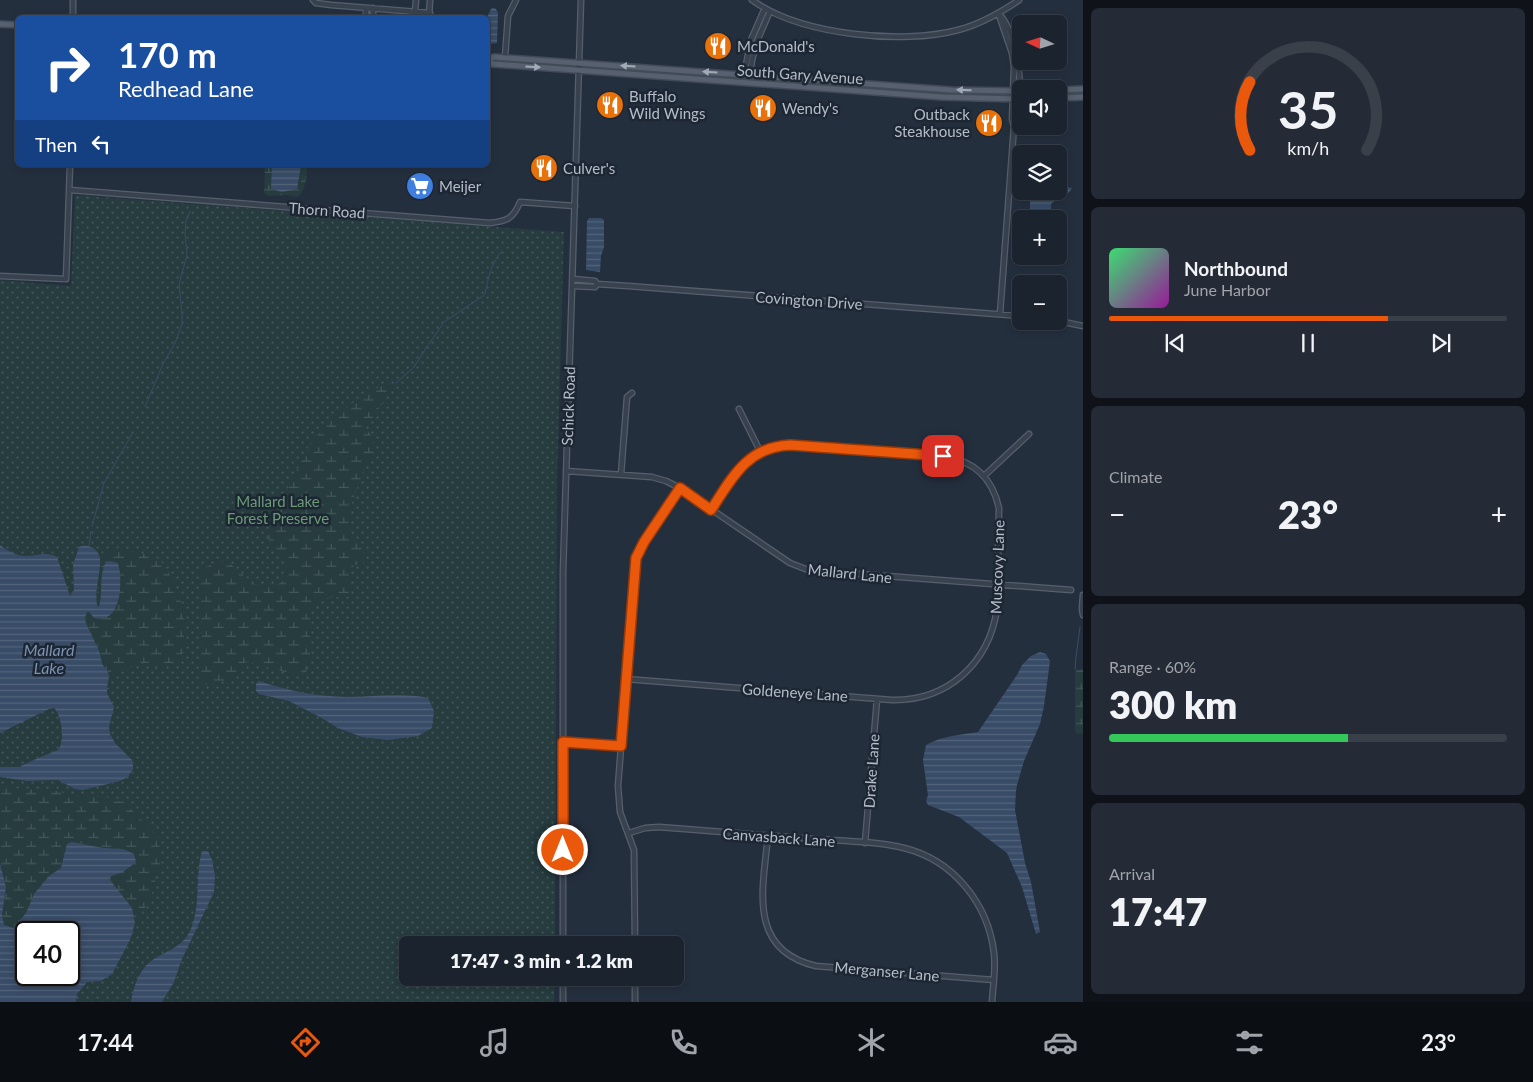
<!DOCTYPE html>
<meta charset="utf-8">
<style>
:root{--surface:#1b232e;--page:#242b36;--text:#f1f3f6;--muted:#a0a4aa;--line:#39404a;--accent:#ea580c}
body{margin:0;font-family:Lato,sans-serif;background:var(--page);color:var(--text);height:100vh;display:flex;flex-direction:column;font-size:19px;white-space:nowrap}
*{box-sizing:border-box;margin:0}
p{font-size:16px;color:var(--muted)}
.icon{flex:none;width:28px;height:28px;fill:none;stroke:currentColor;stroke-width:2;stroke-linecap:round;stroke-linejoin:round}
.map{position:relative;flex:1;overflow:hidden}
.details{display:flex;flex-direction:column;gap:8px;padding:8px;background:#0f1319;width:450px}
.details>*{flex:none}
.guide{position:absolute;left:15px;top:15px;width:475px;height:152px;border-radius:8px;box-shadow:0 2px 8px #0003,0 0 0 1px var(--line);background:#1a4fa0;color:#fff;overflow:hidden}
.needle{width:32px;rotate:274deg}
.tools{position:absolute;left:1012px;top:15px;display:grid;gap:10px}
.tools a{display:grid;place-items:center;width:55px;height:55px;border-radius:8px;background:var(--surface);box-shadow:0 2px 8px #0003,0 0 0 1px var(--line);font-size:25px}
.speed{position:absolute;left:15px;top:921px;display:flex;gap:10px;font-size:25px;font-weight:700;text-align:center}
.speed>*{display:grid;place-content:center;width:65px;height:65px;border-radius:50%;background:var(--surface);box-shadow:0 2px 8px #0003,0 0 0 1px var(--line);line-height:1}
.speed .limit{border:2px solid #111;border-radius:8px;background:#fff;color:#111}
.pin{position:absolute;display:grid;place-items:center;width:42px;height:42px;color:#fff;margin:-21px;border-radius:10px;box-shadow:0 2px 8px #0006}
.me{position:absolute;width:55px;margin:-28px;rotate:0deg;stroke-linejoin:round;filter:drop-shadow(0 0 4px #0008)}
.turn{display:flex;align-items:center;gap:18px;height:105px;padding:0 20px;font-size:22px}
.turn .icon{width:65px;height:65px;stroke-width:2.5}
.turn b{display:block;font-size:35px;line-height:42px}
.then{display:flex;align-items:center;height:48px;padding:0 20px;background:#0003;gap:10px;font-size:19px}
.big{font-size:38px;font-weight:800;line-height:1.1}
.details .tile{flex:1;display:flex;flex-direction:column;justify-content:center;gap:8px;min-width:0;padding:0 18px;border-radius:8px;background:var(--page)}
.details .dial{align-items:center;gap:0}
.dial svg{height:130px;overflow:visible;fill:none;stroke:var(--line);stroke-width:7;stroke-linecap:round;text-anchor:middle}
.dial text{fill:var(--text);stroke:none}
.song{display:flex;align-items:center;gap:15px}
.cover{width:60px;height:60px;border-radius:8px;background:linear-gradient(135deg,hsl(140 70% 55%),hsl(300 70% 35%))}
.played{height:5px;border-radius:2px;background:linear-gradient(90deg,var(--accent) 70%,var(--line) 70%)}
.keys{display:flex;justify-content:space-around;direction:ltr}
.heat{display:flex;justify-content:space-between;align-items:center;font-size:28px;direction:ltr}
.charge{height:8px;border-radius:4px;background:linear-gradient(90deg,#34c759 60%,var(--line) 0)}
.trip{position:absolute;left:399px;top:936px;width:285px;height:50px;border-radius:8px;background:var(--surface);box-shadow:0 2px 8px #0003,0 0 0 1px var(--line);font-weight:800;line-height:50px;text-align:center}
.dock{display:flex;height:80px;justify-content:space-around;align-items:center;background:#0b0e12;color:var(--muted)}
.dock .icon{width:35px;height:35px}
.dock .selected{color:var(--accent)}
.dock b{font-size:22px;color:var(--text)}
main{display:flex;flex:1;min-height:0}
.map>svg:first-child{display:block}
.grass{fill:url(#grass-dots);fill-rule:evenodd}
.wetland{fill:url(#wetland-marsh)}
.water{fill:url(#water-rules);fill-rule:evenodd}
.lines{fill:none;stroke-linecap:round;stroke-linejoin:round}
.stream{stroke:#394c67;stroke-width:1}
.minor-casing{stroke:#565f6c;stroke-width:7}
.major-casing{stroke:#414a57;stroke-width:8}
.minor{stroke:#38414e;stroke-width:4.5}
.major{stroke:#56606e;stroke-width:5}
.oneway{fill:#a1aab7}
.route-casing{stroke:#983908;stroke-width:12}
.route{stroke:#ea580c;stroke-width:9}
.labels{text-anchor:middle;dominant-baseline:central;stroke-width:5;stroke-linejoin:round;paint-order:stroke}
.poi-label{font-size:15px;fill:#b4bcc9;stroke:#1d2633;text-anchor:start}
.street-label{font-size:15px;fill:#b4bcc9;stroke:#1d2633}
.park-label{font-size:15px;fill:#6b9a76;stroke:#1d2633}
.water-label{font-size:16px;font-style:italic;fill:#7c92b1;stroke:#1d2633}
</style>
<main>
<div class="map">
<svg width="1083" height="1002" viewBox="0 0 1083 1002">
<defs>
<pattern id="grass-dots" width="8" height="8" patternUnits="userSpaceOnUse" patternTransform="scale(1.25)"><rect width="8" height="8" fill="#263c3f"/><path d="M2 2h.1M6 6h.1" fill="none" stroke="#435659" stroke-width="1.8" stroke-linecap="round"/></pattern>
<pattern id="wetland-marsh" width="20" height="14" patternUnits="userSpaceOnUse" patternTransform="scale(1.25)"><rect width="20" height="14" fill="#263c3f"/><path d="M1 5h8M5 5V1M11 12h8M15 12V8" fill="none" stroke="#435659"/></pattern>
<pattern id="water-rules" width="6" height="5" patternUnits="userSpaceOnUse" patternTransform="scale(1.25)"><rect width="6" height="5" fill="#394c67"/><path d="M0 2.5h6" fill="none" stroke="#53647b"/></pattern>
</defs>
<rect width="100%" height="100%" fill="#242f3e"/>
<path class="grass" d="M 75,195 L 564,232 L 557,479 L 555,945 L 408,945 L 408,978 L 555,978 L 554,1002 L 0,1002 L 0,280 L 71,286 ZM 26,932 L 69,932 L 69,975 L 26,975 Z"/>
<path class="wetland" d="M 264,165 L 307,165 C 307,175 306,191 297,197 L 286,195 L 268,196 L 264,193 L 265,175 Z
M 396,383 L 365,429 L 370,433 L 375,449 L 362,474 L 349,512 L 352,534 L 363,545 L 363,564 L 355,565 L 349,570 L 353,587 L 348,597 C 331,597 323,595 310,609 L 310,659 L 306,672 L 295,675 L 257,664 L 246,662 C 231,682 227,681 204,685 L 200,681 L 202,631 L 199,574 L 211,564 L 227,561 L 254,584 L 270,586 L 285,582 L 286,566 L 281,553 L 270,547 L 268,535 L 281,501 L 310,444 L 330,421 L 354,402 L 379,387 Z
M 121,548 C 132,554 148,552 158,559 C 169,567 182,601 184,614 C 185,622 184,629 184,637 C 184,641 185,645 184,649 C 181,662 165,668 154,670 L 151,664 L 139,662 L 128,669 L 123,669 L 119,672 L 116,677 L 110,680 L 109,687 L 110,697 C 103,687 111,683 109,674 C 108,670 104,668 102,664 C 100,660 101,656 100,652 C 96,639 81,626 87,612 L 89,612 L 94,618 L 110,616 C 123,599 117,581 115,562 L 106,562 C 98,576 104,598 98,608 L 97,605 L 99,554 L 114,549 Z
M 1075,669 L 1083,670 L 1083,733 L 1077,734 L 1075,730 Z
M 0,785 L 20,789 L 57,791 L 78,797 L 106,797 L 125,803 L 159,838 L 160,864 L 150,900 L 135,923 L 131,908 L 110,880 L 111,876 L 123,872 L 123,849 L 103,848 L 72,842 L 64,856 L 61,868 L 49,876 L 34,894 L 26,913 L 13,928 L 4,925 L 2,914 L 6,887 L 0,864 Z"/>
<path class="water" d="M 493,8 L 496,9 L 498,13 L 497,43 L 488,44 L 487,17 L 491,9 Z
M 272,165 L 301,165 L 297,189 L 282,192 L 271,189 Z
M 1020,178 L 1021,191 L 1059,191 L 1059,185 L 1072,188 C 1068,197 1058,197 1051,204 L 1051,211 L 1054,219 L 1030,219 L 1030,197 C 1023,191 1018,193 1018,181 Z
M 589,218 L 601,218 L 604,220 L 604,247 L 601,256 L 600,272 L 586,270 L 587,221 Z
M 0,545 C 8,551 16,556 26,556 C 39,556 45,551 57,557 L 70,596 L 74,590 L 73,565 L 79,547 C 87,543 99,548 100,559 C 101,575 93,592 98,608 C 104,598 98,576 106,562 L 110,561 L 118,563 C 123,581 122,625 94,618 L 89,612 L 87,612 L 85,618 L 86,623 L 100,653 L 102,664 L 108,672 L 109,677 L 107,687 L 107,693 L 114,707 L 109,727 L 110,734 L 115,743 L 132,760 L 133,764 L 133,769 L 128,777 L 120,781 L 83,790 L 75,789 L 58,780 L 27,781 L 0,777 L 0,767 L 19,767 L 36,759 L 58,750 C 65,742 62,715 54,708 L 49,709 L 0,733 Z
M 1040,652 L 1046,654 L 1050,661 L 1044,706 L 1040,724 L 1024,761 L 1017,785 L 1016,791 L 1015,810 L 1025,863 L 1031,882 L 1040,932 L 1036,934 L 1022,887 L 1007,853 L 959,817 L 928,805 L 926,801 L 928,795 L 923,760 L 926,745 C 942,736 960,735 978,732 L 1017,675 L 1022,665 L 1031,656 Z
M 259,681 C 288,691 316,696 347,697 C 374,697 401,692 428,698 L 434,711 L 432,728 L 418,736 L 388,740 L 362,737 L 338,728 L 320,717 L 289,701 L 259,694 L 256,691 L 256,684 Z
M 72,842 L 103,848 L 123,849 L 134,854 L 136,862 L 123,872 L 111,876 L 110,880 L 132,908 L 135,923 L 130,940 L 112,974 L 101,981 L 87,982 L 77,994 L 76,1002 L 0,1002 L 0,864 L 6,887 L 2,914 L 4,925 L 13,928 L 26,913 L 34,894 L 49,876 L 61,868 L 67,844 ZM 69,932 L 69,975 L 26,975 L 26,932 Z
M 202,851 L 208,851 L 212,860 L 215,876 L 214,892 L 182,959 L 174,982 L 162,1002 L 131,1002 C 133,988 139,970 151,961 C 165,951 182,948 190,931 C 201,909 195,874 202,851 Z"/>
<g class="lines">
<path class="stream" d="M 429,344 L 444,322 L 483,296 L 485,294 C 488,278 491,264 501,252
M 396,383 L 414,367 L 428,345
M 145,407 L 163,364 L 175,343 L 182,324 L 182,313 L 179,284 L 187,255 L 185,234 L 186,221 L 190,211
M 92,526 L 104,483 L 132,434
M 89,546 L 91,531
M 1075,669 L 1076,657 L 1080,627"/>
<g class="minor-casing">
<path id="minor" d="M 313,0 L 316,3 L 331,5 L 430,13
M 752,0 C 800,35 902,45 958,30 C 981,24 1000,13 1019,0
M 415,12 L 416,0
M 999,14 C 1019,34 1026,100 1014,126 L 1000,314
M 999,15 L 1012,53 L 1014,67 L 1012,119 L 1014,126
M 73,18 L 73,0
M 366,18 L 366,8
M 373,18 L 373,8
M 429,18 L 430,0
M 505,57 L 508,16 L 516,0
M 744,75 L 751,40 L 765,8
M 750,75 L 752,60 L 757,41 L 770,11
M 70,190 L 490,223 C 507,221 513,219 520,202 L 575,206
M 0,276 L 66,279 L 70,165
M 573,279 L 595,281 L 597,284
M 573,286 L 595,287 L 597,284 L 628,286 L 1021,316
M 1059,321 L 1083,326
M 739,409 L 760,451
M 566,471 L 652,477 L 666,481 L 680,488 L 790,563 L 808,570 L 1071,590
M 621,474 L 627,397 L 632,393
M 984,476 L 1029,434
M 1083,595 L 1082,609 L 1083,615
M 626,679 L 892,700 C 948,701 989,663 997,609 L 999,508 C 992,477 974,461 943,456 L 790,445 C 747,447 732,478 711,510
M 563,742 L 621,746
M 629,833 L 645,828 L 659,827 C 710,831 762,835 813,839 C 843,841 875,841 904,848 C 953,860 988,903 994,953 C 996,969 993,986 992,1002
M 768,836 C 763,888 747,950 816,966 L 994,980
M 865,843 L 877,699
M 563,945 L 563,572 L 581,0
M 635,945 L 634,850 L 620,812 L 618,786 L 635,565 C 639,540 666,509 680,488
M 563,978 L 563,1002
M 635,978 L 635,1002"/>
</g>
<g class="major-casing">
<path id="major" d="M 0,24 L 18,25
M 488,59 L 494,57 L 951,90 L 1021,91
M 488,61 L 493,64 L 942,97 L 1021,99
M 1059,90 L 1083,89
M 1059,98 L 1083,97"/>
</g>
<use href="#minor" class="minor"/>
<use href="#major" class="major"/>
</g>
<defs><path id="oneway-solid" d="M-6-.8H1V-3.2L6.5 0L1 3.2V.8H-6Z" transform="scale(1.25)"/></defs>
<g class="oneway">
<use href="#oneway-solid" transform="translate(628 66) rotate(-176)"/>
<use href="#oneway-solid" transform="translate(533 67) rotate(4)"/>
<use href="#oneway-solid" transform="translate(710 72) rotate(-176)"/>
<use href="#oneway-solid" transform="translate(964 90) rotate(-178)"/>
</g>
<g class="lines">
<g class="route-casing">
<path id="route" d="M 563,850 L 563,742 L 621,746 L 636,558 L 644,542 L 680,488 L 711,510 C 732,478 747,447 790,445 L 943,456"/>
</g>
<use href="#route" class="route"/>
</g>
<defs>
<g id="restaurant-disc" transform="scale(1.4375)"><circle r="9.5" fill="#e8710a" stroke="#1d2633"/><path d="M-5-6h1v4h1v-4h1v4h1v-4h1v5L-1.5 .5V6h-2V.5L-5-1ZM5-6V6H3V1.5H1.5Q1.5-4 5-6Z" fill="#fff"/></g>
<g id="supermarket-disc" transform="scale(1.4375)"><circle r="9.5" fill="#3f7fe0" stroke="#1d2633"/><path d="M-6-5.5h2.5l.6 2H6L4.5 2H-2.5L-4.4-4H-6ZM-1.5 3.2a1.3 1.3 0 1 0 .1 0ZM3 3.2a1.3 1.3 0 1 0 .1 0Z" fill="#fff"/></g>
</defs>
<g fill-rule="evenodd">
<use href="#restaurant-disc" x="718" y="46"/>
<use href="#restaurant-disc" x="610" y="105"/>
<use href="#restaurant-disc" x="763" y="108"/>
<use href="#restaurant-disc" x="989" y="123"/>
<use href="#restaurant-disc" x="544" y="168"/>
<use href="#supermarket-disc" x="420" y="186"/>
</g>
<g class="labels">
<g class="poi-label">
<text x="737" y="46">McDonald's</text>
<text x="629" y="96">Buffalo<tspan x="629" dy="17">Wild Wings</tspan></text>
<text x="782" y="108">Wendy's</text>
<text x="970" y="114" text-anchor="end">Outback<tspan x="970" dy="17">Steakhouse</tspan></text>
<text x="563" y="168">Culver's</text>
<text x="439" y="186">Meijer</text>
</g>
<g class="street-label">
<text transform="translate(800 74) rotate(4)">South Gary Avenue</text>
<text transform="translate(327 210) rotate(4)">Thorn Road</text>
<text transform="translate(809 300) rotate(4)">Covington Drive</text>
<text transform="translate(568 406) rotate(-88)">Schick Road</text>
<text transform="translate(997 567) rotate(-88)">Muscovy Lane</text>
<text transform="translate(850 573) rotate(6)">Mallard Lane</text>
<text transform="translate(795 692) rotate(4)">Goldeneye Lane</text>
<text transform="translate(871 771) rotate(-86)">Drake Lane</text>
<text transform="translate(779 837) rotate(4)">Canvasback Lane</text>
<text transform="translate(887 971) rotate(5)">Merganser Lane</text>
</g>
<g class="park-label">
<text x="278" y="501">Mallard Lake<tspan x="278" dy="17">Forest Preserve</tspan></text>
</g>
<g class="water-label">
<text x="49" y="649">Mallard<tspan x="49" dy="18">Lake</tspan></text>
</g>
</g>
</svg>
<div class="tools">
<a><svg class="needle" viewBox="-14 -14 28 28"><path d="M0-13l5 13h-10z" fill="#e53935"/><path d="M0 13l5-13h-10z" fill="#a0a4aa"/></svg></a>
<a><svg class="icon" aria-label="sound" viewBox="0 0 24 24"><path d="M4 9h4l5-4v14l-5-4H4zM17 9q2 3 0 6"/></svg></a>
<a><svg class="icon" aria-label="layers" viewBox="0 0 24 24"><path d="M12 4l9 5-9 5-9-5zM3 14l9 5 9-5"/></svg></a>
<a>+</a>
<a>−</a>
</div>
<div class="speed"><div class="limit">40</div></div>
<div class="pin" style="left:943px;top:456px;background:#d93025"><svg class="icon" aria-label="arrive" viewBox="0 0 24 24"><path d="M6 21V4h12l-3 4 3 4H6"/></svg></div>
<svg class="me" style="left:563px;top:850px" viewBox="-20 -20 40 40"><circle r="17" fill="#ea580c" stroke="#fff" stroke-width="3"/><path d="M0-11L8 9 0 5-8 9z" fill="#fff"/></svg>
<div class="trip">17:47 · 3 min · 1.2 km</div>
<div class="guide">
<div class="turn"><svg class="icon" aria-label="right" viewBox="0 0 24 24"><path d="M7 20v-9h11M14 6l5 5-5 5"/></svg><div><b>170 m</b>Redhead Lane</div></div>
<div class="then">Then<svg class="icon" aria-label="left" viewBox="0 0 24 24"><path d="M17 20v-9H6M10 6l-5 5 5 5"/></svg></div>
</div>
</div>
<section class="details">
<div class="tile dial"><svg viewBox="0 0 100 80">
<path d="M14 69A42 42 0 1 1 86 69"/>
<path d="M14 69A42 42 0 0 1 14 27" stroke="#ea580c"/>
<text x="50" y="56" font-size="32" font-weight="700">35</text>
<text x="50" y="72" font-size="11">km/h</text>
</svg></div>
<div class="tile">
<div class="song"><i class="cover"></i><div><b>Northbound</b><p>June Harbor</p></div></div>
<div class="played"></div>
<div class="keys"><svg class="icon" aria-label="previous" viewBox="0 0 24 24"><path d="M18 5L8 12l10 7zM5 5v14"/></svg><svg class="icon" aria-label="pause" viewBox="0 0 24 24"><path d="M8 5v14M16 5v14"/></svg><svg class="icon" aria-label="next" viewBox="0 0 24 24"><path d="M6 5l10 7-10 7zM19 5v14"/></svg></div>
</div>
<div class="tile"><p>Climate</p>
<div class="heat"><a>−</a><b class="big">23°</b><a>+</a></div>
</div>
<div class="tile"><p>Range · 60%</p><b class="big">300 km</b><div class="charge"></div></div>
<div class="tile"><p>Arrival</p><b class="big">17:47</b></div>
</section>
</main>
<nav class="dock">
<b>17:44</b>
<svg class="icon selected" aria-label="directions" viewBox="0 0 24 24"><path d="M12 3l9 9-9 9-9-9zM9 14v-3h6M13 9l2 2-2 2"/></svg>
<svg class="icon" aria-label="music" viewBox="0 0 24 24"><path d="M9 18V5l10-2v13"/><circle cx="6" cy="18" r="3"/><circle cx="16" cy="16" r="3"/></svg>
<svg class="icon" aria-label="phone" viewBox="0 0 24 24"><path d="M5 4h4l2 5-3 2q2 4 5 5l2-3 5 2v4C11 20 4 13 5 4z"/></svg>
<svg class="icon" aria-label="climate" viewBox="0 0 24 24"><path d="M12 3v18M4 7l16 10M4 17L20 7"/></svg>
<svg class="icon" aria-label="car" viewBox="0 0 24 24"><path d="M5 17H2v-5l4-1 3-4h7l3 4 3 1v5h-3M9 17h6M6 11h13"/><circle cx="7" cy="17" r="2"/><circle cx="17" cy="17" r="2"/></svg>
<svg class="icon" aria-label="filters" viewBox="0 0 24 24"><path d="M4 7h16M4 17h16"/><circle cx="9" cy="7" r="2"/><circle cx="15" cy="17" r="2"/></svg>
<b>23°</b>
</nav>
